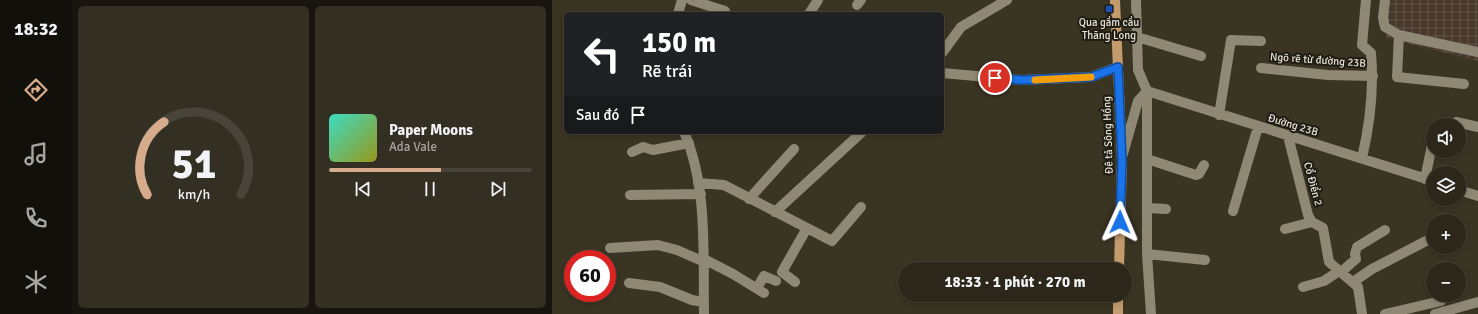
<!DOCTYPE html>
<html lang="vi">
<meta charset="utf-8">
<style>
:root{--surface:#2c271a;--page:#342f23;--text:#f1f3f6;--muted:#a6a5a2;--line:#484439;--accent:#d6ab8b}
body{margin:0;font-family:Signika,sans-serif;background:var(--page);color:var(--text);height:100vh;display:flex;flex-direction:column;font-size:15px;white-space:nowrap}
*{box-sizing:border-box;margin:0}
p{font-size:13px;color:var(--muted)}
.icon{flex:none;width:22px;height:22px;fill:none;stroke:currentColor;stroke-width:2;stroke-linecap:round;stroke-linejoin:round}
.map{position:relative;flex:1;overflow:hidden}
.side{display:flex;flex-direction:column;gap:6px;padding:6px;background:#18150e;width:480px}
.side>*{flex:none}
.top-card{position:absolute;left:12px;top:12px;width:380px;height:122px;border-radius:6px;box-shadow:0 2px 6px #0003,0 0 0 1px var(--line);background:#202124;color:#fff;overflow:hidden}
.controls{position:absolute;left:874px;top:118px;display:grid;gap:8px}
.controls a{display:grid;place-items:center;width:40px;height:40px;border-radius:50%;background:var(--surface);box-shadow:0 2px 6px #0003,0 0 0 1px var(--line);font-size:20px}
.speed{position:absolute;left:12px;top:250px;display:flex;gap:8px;font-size:20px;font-weight:700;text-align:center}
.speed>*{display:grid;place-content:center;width:52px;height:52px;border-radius:50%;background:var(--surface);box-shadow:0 2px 6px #0003,0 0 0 1px var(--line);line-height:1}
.speed .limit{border:6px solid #d22;background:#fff;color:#111}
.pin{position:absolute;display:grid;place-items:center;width:34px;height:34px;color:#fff;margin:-17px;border:2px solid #fff;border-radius:50%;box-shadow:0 1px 4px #0007}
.me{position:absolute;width:44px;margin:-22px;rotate:1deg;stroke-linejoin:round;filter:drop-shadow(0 0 3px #0008)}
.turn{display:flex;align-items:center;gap:14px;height:84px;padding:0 12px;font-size:18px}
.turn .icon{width:52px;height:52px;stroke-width:2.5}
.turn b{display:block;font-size:28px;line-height:34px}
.then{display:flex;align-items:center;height:38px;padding:0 12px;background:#0003;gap:8px;font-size:15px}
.side .tile{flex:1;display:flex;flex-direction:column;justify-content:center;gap:6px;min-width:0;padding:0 14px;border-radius:6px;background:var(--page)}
.side .dial{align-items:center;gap:0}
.dial svg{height:104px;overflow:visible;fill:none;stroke:var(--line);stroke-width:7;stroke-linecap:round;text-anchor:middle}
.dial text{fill:var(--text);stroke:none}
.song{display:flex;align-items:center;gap:12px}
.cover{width:48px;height:48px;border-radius:6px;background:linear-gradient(135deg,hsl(170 70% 55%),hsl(60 70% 35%))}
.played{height:4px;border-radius:2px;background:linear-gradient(90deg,var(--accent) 55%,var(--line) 55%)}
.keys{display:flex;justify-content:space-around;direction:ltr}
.side .tiles{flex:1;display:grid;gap:6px;grid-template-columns:repeat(2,1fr)}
.trip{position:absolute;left:346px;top:262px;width:234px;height:40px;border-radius:20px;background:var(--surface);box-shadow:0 2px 6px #0003,0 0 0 1px var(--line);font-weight:800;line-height:40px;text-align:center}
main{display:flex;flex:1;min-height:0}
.tab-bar{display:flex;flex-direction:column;width:72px;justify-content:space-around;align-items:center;background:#12100a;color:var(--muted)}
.tab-bar .icon{width:28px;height:28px}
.tab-bar .on{color:var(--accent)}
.tab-bar b{font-size:18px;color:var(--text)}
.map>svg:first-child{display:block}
.industrial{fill:url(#industrial-grid)}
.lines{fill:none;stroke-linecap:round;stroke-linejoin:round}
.minor{stroke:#8e8874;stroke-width:10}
.major{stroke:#c39b6c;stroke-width:10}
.route-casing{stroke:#114b97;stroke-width:10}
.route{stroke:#1a73e8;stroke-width:7}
.slow{stroke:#f59e0b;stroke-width:7}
.transit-dot{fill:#1a4fb4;stroke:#1f1c14;stroke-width:1.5}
.labels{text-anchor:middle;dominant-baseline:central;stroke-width:4;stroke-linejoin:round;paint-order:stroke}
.poi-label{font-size:11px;fill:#e4e1d6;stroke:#1f1c14}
.street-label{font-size:11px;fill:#e4e1d6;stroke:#1f1c14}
</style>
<main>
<nav class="tab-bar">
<b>18:32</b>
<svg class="icon on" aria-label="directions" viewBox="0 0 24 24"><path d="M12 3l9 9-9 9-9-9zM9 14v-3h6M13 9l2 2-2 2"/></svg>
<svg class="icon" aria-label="music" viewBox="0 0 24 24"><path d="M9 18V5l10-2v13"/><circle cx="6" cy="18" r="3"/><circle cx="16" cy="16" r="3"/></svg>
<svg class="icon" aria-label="phone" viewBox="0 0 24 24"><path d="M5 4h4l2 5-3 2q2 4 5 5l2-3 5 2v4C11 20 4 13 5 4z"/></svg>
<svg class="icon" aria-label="climate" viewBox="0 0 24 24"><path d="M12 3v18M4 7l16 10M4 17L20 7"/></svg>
</nav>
<section class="side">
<div class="tiles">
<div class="tile dial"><svg viewBox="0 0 100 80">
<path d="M14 69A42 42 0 1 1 86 69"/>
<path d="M14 69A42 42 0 0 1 27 13" stroke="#d6ab8b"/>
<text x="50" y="56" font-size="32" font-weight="700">51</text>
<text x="50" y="72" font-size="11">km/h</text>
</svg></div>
<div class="tile">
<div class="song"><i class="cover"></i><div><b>Paper Moons</b><p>Ada Vale</p></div></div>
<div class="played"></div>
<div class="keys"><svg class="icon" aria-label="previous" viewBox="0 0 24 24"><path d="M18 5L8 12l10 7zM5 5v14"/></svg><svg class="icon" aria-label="pause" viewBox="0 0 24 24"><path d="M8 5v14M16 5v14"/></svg><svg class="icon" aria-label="next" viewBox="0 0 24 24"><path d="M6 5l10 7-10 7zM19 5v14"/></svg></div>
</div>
</div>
</section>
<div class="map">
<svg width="926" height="314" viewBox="0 0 926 314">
<defs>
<pattern id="industrial-grid" width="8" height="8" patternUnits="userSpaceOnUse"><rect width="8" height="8" fill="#48392c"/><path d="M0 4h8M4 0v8" fill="none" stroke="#62554a"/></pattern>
</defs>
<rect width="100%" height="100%" fill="#3a3423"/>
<path class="industrial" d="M 835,0 L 926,0 L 926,61 L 834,38 Z"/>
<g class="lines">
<path class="minor" d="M 139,0 L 173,11
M 584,0 L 586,70 L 595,91 L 595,254 L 599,314
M 833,0 L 831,18 L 833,27 L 847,35 L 926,52
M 305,5 L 309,0
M 126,14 L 130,0
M 257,14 L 266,0
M 847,35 L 845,77 L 912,84
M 585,37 L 649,56
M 390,53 L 409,27 L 455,0
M 709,68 L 776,75 L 821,76
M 390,73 L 470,80 L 539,77 L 565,67
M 595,91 L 881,181
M 667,115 L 679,40 L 709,41
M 904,122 L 926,127
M 132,132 C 156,186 151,256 152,314
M 736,136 L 756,215 L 760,222 L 771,228 L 777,262 L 806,287 L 810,314
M 80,152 L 91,147 L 101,150 L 137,143
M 571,154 L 586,101 L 595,91
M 810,158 C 818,124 822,88 819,53 L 810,45 L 814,0
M 595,159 L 644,175 L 647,174 L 652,165
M 873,179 L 881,140
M 146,183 L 172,185 L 280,241 L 309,207
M 907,190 L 926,196
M 78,195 L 149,194
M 197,199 L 242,149
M 596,208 L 614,209
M 681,211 L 706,127
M 223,212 L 310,132
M 733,229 L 760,222
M 58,248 L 106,245 L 125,250 L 150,261
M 595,254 L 653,260
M 150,258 L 181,274 L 212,293
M 789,272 L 804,259 L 803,254 L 805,247 L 833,230
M 243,282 L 230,272 L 255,228
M 801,282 L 820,269 L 876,240 L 881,239
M 77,283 L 108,287 L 140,300 L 151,302
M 751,287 L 772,281 L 787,271
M 205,288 L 212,276 L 224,281
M 833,314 L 889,301
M 883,314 L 926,302"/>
<path class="major" d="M 563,0 L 570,160 L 567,269
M 566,314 L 566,295"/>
</g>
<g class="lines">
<g class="route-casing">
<path id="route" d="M 443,78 L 470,80 L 539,77 L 566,67 L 570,160 L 568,222"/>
</g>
<use href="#route" class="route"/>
<path class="slow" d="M 483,80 L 539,77"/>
</g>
<rect class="transit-dot" x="553" y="5" width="8" height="8" rx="2"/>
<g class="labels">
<g class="poi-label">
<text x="557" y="22">Qua gầm cầu<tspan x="557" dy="13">Thăng Long</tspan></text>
</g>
<g class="street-label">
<text transform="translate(766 60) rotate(4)">Ngõ rẽ từ đường 23B</text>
<text transform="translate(741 125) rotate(17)">Đường 23B</text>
<text transform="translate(556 135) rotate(-92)">Đê tả Sông Hồng</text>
<text transform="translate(761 184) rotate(75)">Cổ Điển 2</text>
</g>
</g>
</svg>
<div class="controls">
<a><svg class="icon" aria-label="sound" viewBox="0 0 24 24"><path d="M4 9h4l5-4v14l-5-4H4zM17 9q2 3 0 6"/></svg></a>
<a><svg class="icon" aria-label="layers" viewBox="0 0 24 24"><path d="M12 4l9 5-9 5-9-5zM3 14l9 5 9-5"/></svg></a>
<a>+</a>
<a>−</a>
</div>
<div class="speed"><div class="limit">60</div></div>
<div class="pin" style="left:443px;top:78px;background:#d93025"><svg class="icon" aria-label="arrive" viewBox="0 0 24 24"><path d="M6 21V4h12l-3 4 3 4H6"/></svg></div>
<svg class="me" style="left:568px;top:222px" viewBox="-20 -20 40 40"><path d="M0-17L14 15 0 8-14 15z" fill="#1a73e8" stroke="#fff" stroke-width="4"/></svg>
<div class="trip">18:33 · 1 phút · 270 m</div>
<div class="top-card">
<div class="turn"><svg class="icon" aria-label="left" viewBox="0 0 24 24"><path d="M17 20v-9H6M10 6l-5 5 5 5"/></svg><div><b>150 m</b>Rẽ trái</div></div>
<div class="then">Sau đó<svg class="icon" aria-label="arrive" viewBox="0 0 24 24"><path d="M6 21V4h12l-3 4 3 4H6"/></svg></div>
</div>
</div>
</main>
